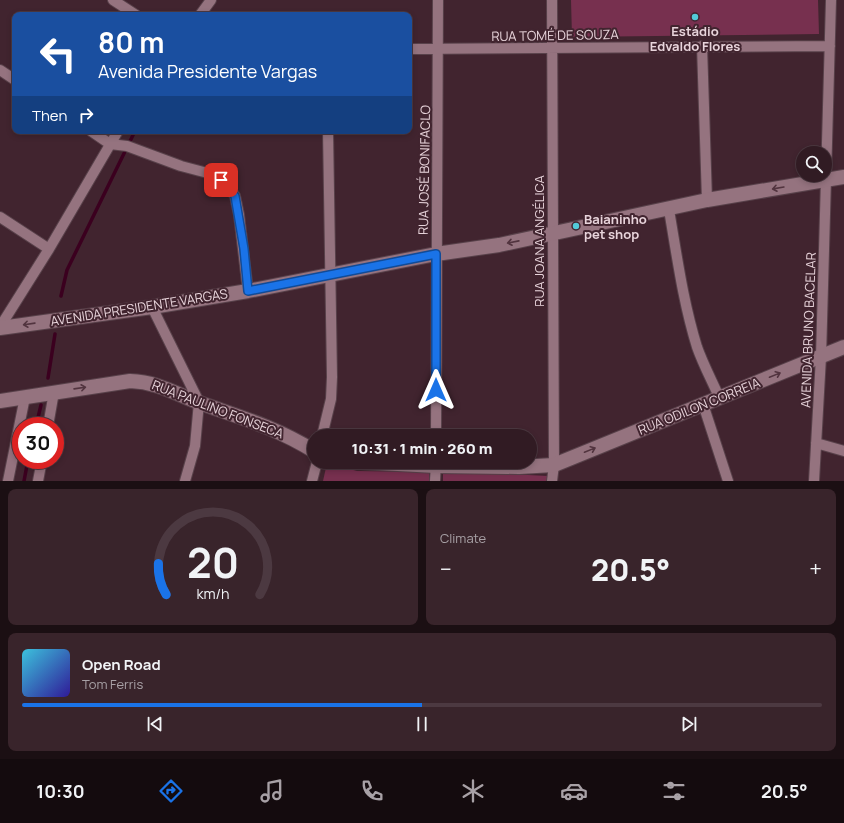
<!DOCTYPE html>
<meta charset="utf-8">
<style>
:root{--surface:#311b23;--page:#39242b;--text:#f1f3f6;--muted:#a8a1a6;--line:#4c3941;--accent:#1a73e8}
body{margin:0;font-family:Manrope,sans-serif;background:var(--page);color:var(--text);height:100vh;display:flex;flex-direction:column;font-size:15px;white-space:nowrap}
*{box-sizing:border-box;margin:0}
p{font-size:13px;color:var(--muted)}
.icon{flex:none;width:22px;height:22px;fill:none;stroke:currentColor;stroke-width:2;stroke-linecap:round;stroke-linejoin:round}
.map{position:relative;height:481px;overflow:hidden}
.sheet{display:flex;flex-direction:column;gap:8px;padding:8px;background:#1b0f13;flex:1}
.sheet>*{flex:none}
.banner{position:absolute;left:12px;top:12px;width:400px;height:122px;border-radius:8px;box-shadow:0 2px 6px #0003,0 0 0 1px var(--line);background:#1a4fa0;color:#fff;overflow:hidden}
.tools{position:absolute;left:796px;top:146px;display:grid;gap:8px}
.tools a{display:grid;place-items:center;width:36px;height:36px;border-radius:50%;background:var(--surface);box-shadow:0 2px 6px #0003,0 0 0 1px var(--line);font-size:20px}
.speed{position:absolute;left:12px;top:417px;display:flex;gap:8px;font-size:20px;font-weight:700;text-align:center}
.speed>*{display:grid;place-content:center;width:52px;height:52px;border-radius:50%;background:var(--surface);box-shadow:0 2px 6px #0003,0 0 0 1px var(--line);line-height:1}
.speed .limit{border:6px solid #d22;background:#fff;color:#111}
.pin{position:absolute;display:grid;place-items:center;width:34px;height:34px;color:#fff;margin:-17px;border-radius:8px;box-shadow:0 2px 6px #0006}
.me{position:absolute;width:44px;margin:-22px;rotate:0deg;stroke-linejoin:round;filter:drop-shadow(0 0 3px #0008)}
.turn{display:flex;align-items:center;gap:14px;height:84px;padding:0 20px;font-size:18px}
.turn .icon{width:52px;height:52px;stroke-width:2.5}
.turn b{display:block;font-size:28px;line-height:34px}
.then{display:flex;align-items:center;height:38px;padding:0 20px;background:#0003;gap:8px;font-size:15px}
.big{font-size:30px;font-weight:800;line-height:1.1}
.sheet .tile{flex:1;display:flex;flex-direction:column;justify-content:center;gap:6px;min-width:0;padding:0 14px;border-radius:8px;background:var(--page)}
.sheet .dial{align-items:center;gap:0}
.dial svg{height:104px;overflow:visible;fill:none;stroke:var(--line);stroke-width:7;stroke-linecap:round;text-anchor:middle}
.dial text{fill:var(--text);stroke:none}
.song{display:flex;align-items:center;gap:12px}
.cover{width:48px;height:48px;border-radius:6px;background:linear-gradient(135deg,hsl(190 70% 55%),hsl(250 70% 35%))}
.played{height:4px;border-radius:2px;background:linear-gradient(90deg,var(--accent) 50%,var(--line) 50%)}
.keys{display:flex;justify-content:space-around;direction:ltr}
.heat{display:flex;justify-content:space-between;align-items:center;font-size:22px;direction:ltr}
.sheet .tiles{flex:1;display:grid;gap:8px;grid-template-columns:1fr 1fr}
.tile:last-child{grid-column:span 2}
.trip{position:absolute;left:307px;top:429px;width:230px;height:40px;border-radius:20px;background:var(--surface);box-shadow:0 2px 6px #0003,0 0 0 1px var(--line);font-weight:800;line-height:40px;text-align:center}
.dock{display:flex;height:64px;justify-content:space-around;align-items:center;background:#140b0e;color:var(--muted)}
.dock .icon{width:28px;height:28px}
.dock .current{color:var(--accent)}
.dock b{font-size:18px;color:var(--text)}
.map>svg:first-child{display:block}
.green{fill:#77304f}
.lines{fill:none;stroke-linecap:round;stroke-linejoin:round}
.stream{stroke:#3b001f;stroke-width:3.5}
.minor-casing{stroke:#58414a;stroke-width:12}
.secondary-casing{stroke:#58414a;stroke-width:16}
.minor{stroke:#95737f;stroke-width:10}
.secondary{stroke:#95737f;stroke-width:14}
.oneway{stroke:#52343f}
.route-casing{stroke:#114b97;stroke-width:10}
.route{stroke:#1a73e8;stroke-width:7}
.poi-dot{fill:#52cbd9;stroke:#41242f;stroke-width:1.5}
.labels{text-anchor:middle;dominant-baseline:central;stroke-width:4;stroke-linejoin:round;paint-order:stroke}
.poi-label{font-size:13px;font-weight:bold;fill:#e8d4db;stroke:#41242f}
.street-label{font-size:13px;fill:#e8d4db;stroke:#41242f}
</style>
<div class="map">
<svg width="844" height="481" viewBox="0 0 844 481">
<rect width="100%" height="100%" fill="#41242f"/>
<path class="green" d="M 571,0 L 818,0 L 819,34 L 572,37 Z
M 327,463 L 357,471 L 429,472 L 429,481 L 323,481 Z
M 443,471 L 548,476 L 547,481 L 443,481 Z"/>
<g class="lines">
<path class="stream" d="M 61,296 L 67,270 L 135,131
M 48,378 L 55,334
M 36,426 L 41,405
M 24,481 L 28,460"/>
<g class="minor-casing">
<path id="minor" d="M 113,0 L 136,15
M 200,15 L 211,0
M 702,46 L 707,200
M 409,49 L 830,46
M 0,70 L 15,80
M 91,131 L 110,144 L 127,146 L 181,166 L 215,175 L 228,186 L 235,196 L 239,215 L 248,291
M 669,210 C 677,256 683,302 697,347 C 703,364 712,381 719,397
M 0,217 L 49,249
M 152,307 L 199,402 L 195,446 L 185,481
M 0,327 L 49,249 L 118,131
M 703,404 L 728,481
M 48,426 L 54,392
M 322,436 L 331,399 L 332,377 L 328,131
M 436,436 L 438,0
M 816,443 L 844,451
M 8,481 L 25,397
M 38,481 L 42,460
M 312,481 L 317,462
M 435,481 L 436,462
M 552,481 L 554,465 L 552,0
M 814,481 L 821,357 L 831,0"/>
</g>
<g class="secondary-casing">
<path id="secondary" d="M 0,328 L 152,307 L 248,291 L 436,254 L 499,245 L 707,200 L 844,177
M 0,401 L 130,381 C 158,382 176,394 200,403 C 242,418 275,427 314,451
M 360,462 L 436,466 L 519,467 L 554,465 L 844,347"/>
</g>
<use href="#minor" class="minor"/>
<use href="#secondary" class="secondary"/>
</g>
<defs><path id="oneway-shaft" d="M-6 0H5M1.5-3L5.5 0L1.5 3" fill="none" stroke-width="1.6" stroke-linecap="round" stroke-linejoin="round"/></defs>
<g class="oneway">
<use href="#oneway-shaft" transform="translate(778 188) rotate(170)"/>
<use href="#oneway-shaft" transform="translate(513 242) rotate(169)"/>
<use href="#oneway-shaft" transform="translate(29 324) rotate(172)"/>
<use href="#oneway-shaft" transform="translate(775 375) rotate(-22)"/>
<use href="#oneway-shaft" transform="translate(80 388) rotate(-8)"/>
<use href="#oneway-shaft" transform="translate(590 450) rotate(-22)"/>
</g>
<g class="lines">
<g class="route-casing">
<path id="route" d="M 221,180 L 235,196 L 244,249 L 248,291 L 436,254 L 436,390"/>
</g>
<use href="#route" class="route"/>
</g>
<g class="poi-dot">
<circle cx="695" cy="17" r="4"/>
<circle cx="576" cy="226" r="4"/>
</g>
<g class="labels">
<g class="poi-label">
<text x="695" y="31">Estádio<tspan x="695" dy="15">Edvaldo Flores</tspan></text>
<text x="584" y="219" text-anchor="start">Baianinho<tspan x="584" dy="15">pet shop</tspan></text>
</g>
<g class="street-label">
<text transform="translate(555 35) rotate(-1)">RUA TOMÉ DE SOUZA</text>
<text transform="translate(424 170) rotate(-89)">RUA JOSÉ BONIFACLO</text>
<text transform="translate(539 241) rotate(-90)">RUA JOANA ANGÉLICA</text>
<text transform="translate(139 307) rotate(-9)">AVENIDA PRESIDENTE VARGAS</text>
<text transform="translate(808 330) rotate(-88)">AVENIDA BRUNO BACELAR</text>
<text transform="translate(699 406) rotate(-22)">RUA ODILON CORREIA</text>
<text transform="translate(218 409) rotate(21)">RUA PAULINO FONSECA</text>
</g>
</g>
</svg>
<div class="tools">
<a><svg class="icon" aria-label="search" viewBox="0 0 24 24"><circle cx="10" cy="10" r="6"/><path d="M15 15l6 6"/></svg></a>
</div>
<div class="speed"><div class="limit">30</div></div>
<div class="pin" style="left:221px;top:180px;background:#d93025"><svg class="icon" aria-label="arrive" viewBox="0 0 24 24"><path d="M6 21V4h12l-3 4 3 4H6"/></svg></div>
<svg class="me" style="left:436px;top:390px" viewBox="-20 -20 40 40"><path d="M0-17L14 15 0 8-14 15z" fill="#1a73e8" stroke="#fff" stroke-width="4"/></svg>
<div class="trip">10:31 · 1 min · 260 m</div>
<div class="banner">
<div class="turn"><svg class="icon" aria-label="left" viewBox="0 0 24 24"><path d="M17 20v-9H6M10 6l-5 5 5 5"/></svg><div><b>80 m</b>Avenida Presidente Vargas</div></div>
<div class="then">Then<svg class="icon" aria-label="right" viewBox="0 0 24 24"><path d="M7 20v-9h11M14 6l5 5-5 5"/></svg></div>
</div>
</div>
<section class="sheet">
<div class="tiles">
<div class="tile dial"><svg viewBox="0 0 100 80">
<path d="M14 69A42 42 0 1 1 86 69"/>
<path d="M14 69A42 42 0 0 1 8 45" stroke="#1a73e8"/>
<text x="50" y="56" font-size="32" font-weight="700">20</text>
<text x="50" y="72" font-size="11">km/h</text>
</svg></div>
<div class="tile"><p>Climate</p>
<div class="heat"><a>−</a><b class="big">20.5°</b><a>+</a></div>
</div>
<div class="tile">
<div class="song"><i class="cover"></i><div><b>Open Road</b><p>Tom Ferris</p></div></div>
<div class="played"></div>
<div class="keys"><svg class="icon" aria-label="previous" viewBox="0 0 24 24"><path d="M18 5L8 12l10 7zM5 5v14"/></svg><svg class="icon" aria-label="pause" viewBox="0 0 24 24"><path d="M8 5v14M16 5v14"/></svg><svg class="icon" aria-label="next" viewBox="0 0 24 24"><path d="M6 5l10 7-10 7zM19 5v14"/></svg></div>
</div>
</div>
</section>
<nav class="dock">
<b>10:30</b>
<svg class="icon current" aria-label="directions" viewBox="0 0 24 24"><path d="M12 3l9 9-9 9-9-9zM9 14v-3h6M13 9l2 2-2 2"/></svg>
<svg class="icon" aria-label="music" viewBox="0 0 24 24"><path d="M9 18V5l10-2v13"/><circle cx="6" cy="18" r="3"/><circle cx="16" cy="16" r="3"/></svg>
<svg class="icon" aria-label="phone" viewBox="0 0 24 24"><path d="M5 4h4l2 5-3 2q2 4 5 5l2-3 5 2v4C11 20 4 13 5 4z"/></svg>
<svg class="icon" aria-label="climate" viewBox="0 0 24 24"><path d="M12 3v18M4 7l16 10M4 17L20 7"/></svg>
<svg class="icon" aria-label="car" viewBox="0 0 24 24"><path d="M5 17H2v-5l4-1 3-4h7l3 4 3 1v5h-3M9 17h6M6 11h13"/><circle cx="7" cy="17" r="2"/><circle cx="17" cy="17" r="2"/></svg>
<svg class="icon" aria-label="filters" viewBox="0 0 24 24"><path d="M4 7h16M4 17h16"/><circle cx="9" cy="7" r="2"/><circle cx="15" cy="17" r="2"/></svg>
<b>20.5°</b>
</nav>
